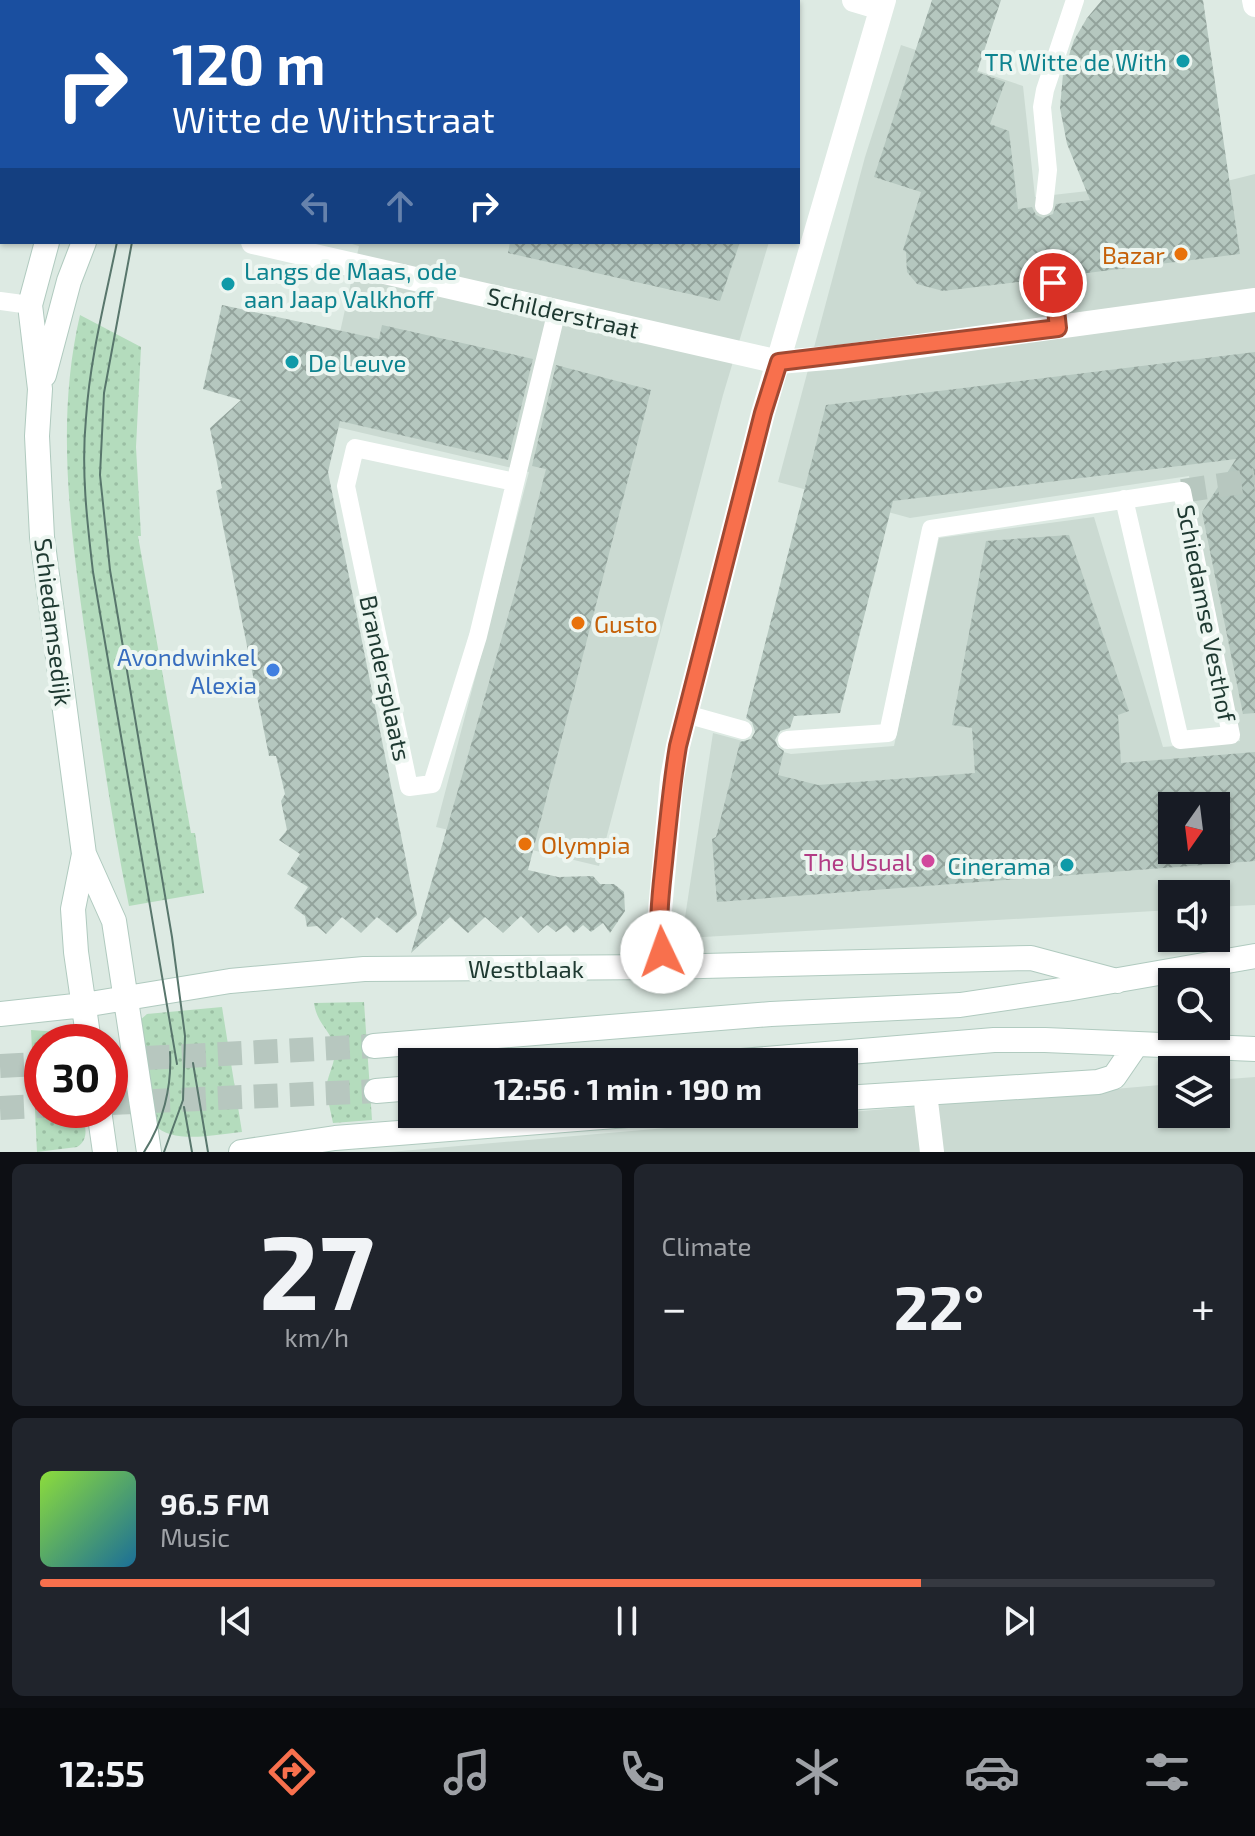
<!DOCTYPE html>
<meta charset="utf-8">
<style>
:root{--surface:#171b24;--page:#20242c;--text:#f1f3f6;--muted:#9ea1a6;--line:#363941;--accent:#f8704d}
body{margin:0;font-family:"Exo 2",sans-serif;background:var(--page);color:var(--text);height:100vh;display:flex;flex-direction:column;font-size:30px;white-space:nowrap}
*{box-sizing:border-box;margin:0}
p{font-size:26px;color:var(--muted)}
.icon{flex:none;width:44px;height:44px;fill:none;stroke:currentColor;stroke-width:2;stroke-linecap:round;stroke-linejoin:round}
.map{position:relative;height:1152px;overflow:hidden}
.details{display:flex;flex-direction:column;gap:12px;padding:12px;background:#0d0f14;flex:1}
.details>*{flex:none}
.banner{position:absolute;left:0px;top:0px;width:800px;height:244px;box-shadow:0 2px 6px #0004;background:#1a4fa0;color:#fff;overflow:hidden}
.needle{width:52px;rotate:194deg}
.buttons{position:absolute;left:1158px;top:792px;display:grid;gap:16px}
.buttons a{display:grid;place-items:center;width:72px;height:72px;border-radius:0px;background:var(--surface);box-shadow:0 2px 6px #0004;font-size:40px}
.speed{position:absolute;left:24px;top:1024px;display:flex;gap:16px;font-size:40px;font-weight:700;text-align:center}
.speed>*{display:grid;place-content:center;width:104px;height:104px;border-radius:50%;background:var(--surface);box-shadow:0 2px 6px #0004;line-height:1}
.speed .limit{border:12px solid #d22;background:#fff;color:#111}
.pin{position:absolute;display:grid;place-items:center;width:68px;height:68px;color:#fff;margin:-34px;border:4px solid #fff;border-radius:50%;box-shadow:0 2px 8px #0007}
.me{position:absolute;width:88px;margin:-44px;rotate:357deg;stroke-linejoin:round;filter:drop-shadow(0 0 6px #0008)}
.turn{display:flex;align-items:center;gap:28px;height:168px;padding:0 40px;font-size:36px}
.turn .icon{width:104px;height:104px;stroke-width:2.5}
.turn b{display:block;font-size:56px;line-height:68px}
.lanes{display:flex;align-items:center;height:76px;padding:0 40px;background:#0003;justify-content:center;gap:40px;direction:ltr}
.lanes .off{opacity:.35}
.big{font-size:60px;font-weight:700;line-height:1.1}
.details .widget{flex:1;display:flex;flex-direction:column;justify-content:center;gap:12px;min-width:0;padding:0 28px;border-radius:12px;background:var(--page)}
.details .dial{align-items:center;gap:0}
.dial b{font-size:104px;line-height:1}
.song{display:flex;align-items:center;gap:24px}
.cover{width:96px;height:96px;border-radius:12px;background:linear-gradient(135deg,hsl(90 70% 55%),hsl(200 70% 35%))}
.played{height:8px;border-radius:4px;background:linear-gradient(90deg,var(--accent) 75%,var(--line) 75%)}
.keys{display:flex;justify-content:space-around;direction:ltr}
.heat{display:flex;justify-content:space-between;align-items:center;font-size:44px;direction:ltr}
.details .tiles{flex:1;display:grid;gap:12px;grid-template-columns:1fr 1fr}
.widget:last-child{grid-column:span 2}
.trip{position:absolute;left:398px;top:1048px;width:460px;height:80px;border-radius:0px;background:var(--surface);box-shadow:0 2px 6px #0004;font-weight:700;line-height:80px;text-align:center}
.tab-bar{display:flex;height:128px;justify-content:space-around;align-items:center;background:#090b0e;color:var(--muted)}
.tab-bar .icon{width:56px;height:56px}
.tab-bar .on{color:var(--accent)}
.tab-bar b{font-size:36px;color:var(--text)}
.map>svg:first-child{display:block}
.built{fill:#cbdad2;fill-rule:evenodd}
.grass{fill:url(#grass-dots)}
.building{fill:url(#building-cross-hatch);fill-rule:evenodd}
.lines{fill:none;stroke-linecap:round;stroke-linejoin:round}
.street-tunnel{stroke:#b7c7bf;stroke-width:24;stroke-dasharray:24 12;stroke-linecap:butt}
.secondary-tunnel{stroke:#b7c7bf;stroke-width:24;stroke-dasharray:24 12;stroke-linecap:butt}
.secondary-casing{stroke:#b0cabf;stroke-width:26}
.lane{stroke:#fff;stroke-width:18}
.street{stroke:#fff;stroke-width:24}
.secondary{stroke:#fff;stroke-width:24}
.tram{stroke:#58766c;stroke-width:2}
.route-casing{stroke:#a14932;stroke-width:20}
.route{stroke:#f8704d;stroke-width:14}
.culture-dot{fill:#0f9aa8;stroke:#edf6f1;stroke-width:3}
.food-dot{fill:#e8710a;stroke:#edf6f1;stroke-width:3}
.shop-dot{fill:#3f7fe0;stroke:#edf6f1;stroke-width:3}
.hotel-dot{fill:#d1479c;stroke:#edf6f1;stroke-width:3}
.labels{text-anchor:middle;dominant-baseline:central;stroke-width:8;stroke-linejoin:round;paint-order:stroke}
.culture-label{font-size:24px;fill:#0d838f;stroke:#edf6f1;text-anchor:end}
.food-label{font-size:24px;fill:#c56008;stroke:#edf6f1;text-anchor:start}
.street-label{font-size:24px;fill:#1e3931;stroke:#edf6f1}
.shop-label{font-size:24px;fill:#366cbe;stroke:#edf6f1;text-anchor:end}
.hotel-label{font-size:24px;fill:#b23c85;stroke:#edf6f1;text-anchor:end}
</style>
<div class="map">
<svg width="1255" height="1152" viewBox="0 0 1255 1152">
<defs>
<pattern id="grass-dots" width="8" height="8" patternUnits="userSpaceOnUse" patternTransform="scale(2)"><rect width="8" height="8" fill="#b4dcbd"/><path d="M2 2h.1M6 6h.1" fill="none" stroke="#9abea3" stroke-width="1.8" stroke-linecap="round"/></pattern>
<pattern id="building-cross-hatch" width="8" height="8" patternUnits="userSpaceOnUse" patternTransform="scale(2)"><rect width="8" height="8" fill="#b5c7bf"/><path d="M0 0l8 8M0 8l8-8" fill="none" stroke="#93a39c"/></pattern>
</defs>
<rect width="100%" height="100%" fill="#ddeae3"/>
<path class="built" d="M 901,45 L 1023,86 L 1035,197 L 1088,191 L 1092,200 L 1231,180 L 1255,174 L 1255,905 L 1216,907 L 1216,894 L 1172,894 L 1172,910 L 686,938 L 684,924 L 713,733 L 791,754 L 894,746 L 939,538 L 1094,517 L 1163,747 L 1240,741 L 1189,476 L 910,518 L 778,482 L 865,157 ZM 1172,806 L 1216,806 L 1216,850 L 1172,850 Z
M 345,242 L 769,242 L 723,395 L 599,866 L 436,827 L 529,472 L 320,423 L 359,246 Z
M 1255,1077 L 1255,1152 L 390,1152 L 1172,1084 L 1172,1114 L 1216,1114 L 1216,1080 Z"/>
<path class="grass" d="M 80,315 L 141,347 L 136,447 L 141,536 L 138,536 L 191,833 L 195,833 L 204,893 L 129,906 C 112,823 100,738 88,654 C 72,541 54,427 80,315 Z
M 364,1002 L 372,1120 L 333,1123 C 331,1111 324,1090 328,1079 C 331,1068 336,1060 334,1048 C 331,1029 317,1025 314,1003 Z
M 222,1007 L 242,1132 C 218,1134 172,1145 155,1125 L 139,1021 L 147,1014 Z
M 31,1030 L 60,1032 L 70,1037 L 71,1042 L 42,1042 L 42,1110 L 82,1110 C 84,1123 91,1139 77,1147 L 37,1152 Z"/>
<path class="building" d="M 932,0 L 1001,0 L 977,72 L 1005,82 L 990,124 L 1009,131 L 1018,209 L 1032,207 L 1036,215 L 1043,218 L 1053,214 L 1056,204 L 1090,200 L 1067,144 L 1060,108 L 1063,74 L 1074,40 L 1087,18 L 1102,0 L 1203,0 L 1240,254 L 1063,276 L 1051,271 L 1042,279 L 943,291 L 917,284 L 907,272 L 906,252 L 903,250 L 921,192 L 874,177 Z
M 510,242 L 740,242 L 720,301 L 508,253 Z
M 222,305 L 379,339 L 382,325 L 533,359 L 508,460 L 340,421 L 328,472 L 417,915 L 397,933 L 377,917 L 361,933 L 342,917 L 326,934 L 317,926 L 307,927 L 305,916 L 294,908 L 308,887 L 287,874 L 300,854 L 279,840 L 287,830 L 281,801 L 285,794 L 276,756 L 269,756 L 216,491 L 222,488 L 210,428 L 241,400 L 203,389 Z
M 1255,352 L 1255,713 L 1243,714 L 1202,512 L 1236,459 L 893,501 L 840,713 L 794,716 L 790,728 L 780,731 L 775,740 L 778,747 L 784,751 L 778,775 L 818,785 L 975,773 L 972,728 L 952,725 L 986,541 L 1069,535 L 1129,711 L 1118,715 L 1121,763 L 1255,752 L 1255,861 L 717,902 L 712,839 L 716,837 L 740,742 L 751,739 L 755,732 L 752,722 L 746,718 L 826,405 ZM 1172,806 L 1216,806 L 1216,850 L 1172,850 Z
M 556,365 L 651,390 L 528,870 L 558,877 L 593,876 L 600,884 L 614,884 L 624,892 L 625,911 L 610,933 L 603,923 L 591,932 L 583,925 L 574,933 L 566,925 L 556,932 L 547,925 L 538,933 L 521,916 L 503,933 L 485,917 L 468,933 L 450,917 L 411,953 L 515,592 L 546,469 L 532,466 Z"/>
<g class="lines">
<path class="street-tunnel" d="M 1182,491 L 1255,480"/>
<path class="secondary-tunnel" d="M 110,1060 L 374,1046
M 0,1066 L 42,1064
M 110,1103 L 376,1091
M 0,1108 L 42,1106"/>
<g class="secondary-casing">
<path id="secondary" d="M 136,2 L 136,0
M 206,2 L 206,0
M 47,242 L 30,305 L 40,389 L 37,436 L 42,537 L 84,854 L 114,921 L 149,1152
M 44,375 L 69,281 L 84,242
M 84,854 L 73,909 L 76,952 L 89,1042
M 0,1014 L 84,1005 L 230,981 L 364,969 L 663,967 L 1031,958 L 1117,981
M 374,1046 L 771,1014 L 960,1005 L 1067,989 L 1255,956
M 730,1062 L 994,1040 L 1045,1040 L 1255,1049
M 376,1091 L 412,1088
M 844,1098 L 1098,1082 L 1114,1077 L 1136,1045
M 99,1110 L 105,1152
M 241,1152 L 335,1138 L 640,1114"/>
</g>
<path class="lane" d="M 1044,206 L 1048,170 L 1042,107 L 1045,90 L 1075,0
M 1053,283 L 1058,328
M 0,301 L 30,305
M 515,482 L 355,448 L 346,486 L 409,787 L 432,784 L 478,636 L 557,310
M 686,714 L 743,730
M 787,740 L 888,733 L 931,529 L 1182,491 L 1231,735 L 1180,740 L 1124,499"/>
<path class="street" d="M 854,0 L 881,8
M 1254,0 L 1255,5
M 400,2 L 400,0
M 610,2 L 610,0
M 253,242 L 779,362 L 839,357 L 1255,300
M 663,967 L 658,932 L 672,779 L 678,746 L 763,413 L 884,0
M 925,1093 L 932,1152"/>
<use href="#secondary" class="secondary"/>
<path class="tram" d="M 165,2 L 166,0
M 182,2 L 182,0
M 117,242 C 105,301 90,358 86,418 C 81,470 87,521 93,572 L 177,1064
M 132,242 L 104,393 L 100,475 L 110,570 L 172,937 L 185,1036 L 183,1100 L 164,1152
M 193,1063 L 208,1152
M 184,1107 L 192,1152
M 144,1152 C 163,1123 172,1087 170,1052"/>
</g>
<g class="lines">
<g class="route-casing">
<path id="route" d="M 662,952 C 656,919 662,885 665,852 C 669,816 672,781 678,746 L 763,413 L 779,362 L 1058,328 L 1053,283"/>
</g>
<use href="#route" class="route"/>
</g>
<g class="culture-dot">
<circle cx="1183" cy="61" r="8"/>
<circle cx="228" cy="284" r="8"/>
<circle cx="292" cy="362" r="8"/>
<circle cx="1067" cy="865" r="8"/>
</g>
<g class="food-dot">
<circle cx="1181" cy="254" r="8"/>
<circle cx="578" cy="623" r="8"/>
<circle cx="525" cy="844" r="8"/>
</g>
<circle class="shop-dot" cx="273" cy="670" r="8"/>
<circle class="hotel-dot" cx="928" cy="861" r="8"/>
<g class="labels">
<g class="culture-label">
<text x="1167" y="61">TR Witte de With</text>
<text x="244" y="270" text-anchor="start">Langs de Maas, ode<tspan x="244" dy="28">aan Jaap Valkhoff</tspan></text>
<text x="308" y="362" text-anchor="start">De Leuve</text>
<text x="1051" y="865">Cinerama</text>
</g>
<g class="food-label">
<text x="1165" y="254" text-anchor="end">Bazar</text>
<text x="594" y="623">Gusto</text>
<text x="541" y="844">Olympia</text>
</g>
<g class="street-label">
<text transform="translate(563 312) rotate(13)">Schilderstraat</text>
<text transform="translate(1207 613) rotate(79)">Schiedamse Vesthof</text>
<text transform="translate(54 622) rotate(83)">Schiedamsedijk</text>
<text transform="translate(386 678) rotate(78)">Brandersplaats</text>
<text x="526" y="968">Westblaak</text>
</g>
<g class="shop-label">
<text x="257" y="656">Avondwinkel<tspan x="257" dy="28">Alexia</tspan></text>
</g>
<g class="hotel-label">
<text x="912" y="861">The Usual</text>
</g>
</g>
</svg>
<div class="buttons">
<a><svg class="needle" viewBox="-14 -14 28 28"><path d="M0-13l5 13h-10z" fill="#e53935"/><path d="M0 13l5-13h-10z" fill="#9ea1a6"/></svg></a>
<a><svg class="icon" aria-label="sound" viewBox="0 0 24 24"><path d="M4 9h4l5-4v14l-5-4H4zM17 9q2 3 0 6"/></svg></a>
<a><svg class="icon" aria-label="search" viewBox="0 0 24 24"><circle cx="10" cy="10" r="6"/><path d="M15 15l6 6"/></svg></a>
<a><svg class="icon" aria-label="layers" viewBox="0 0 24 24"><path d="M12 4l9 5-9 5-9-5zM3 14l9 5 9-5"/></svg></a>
</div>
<div class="speed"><div class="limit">30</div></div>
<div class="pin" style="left:1053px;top:283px;background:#d93025"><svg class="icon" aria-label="arrive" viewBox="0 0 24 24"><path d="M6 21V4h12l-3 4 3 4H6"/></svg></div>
<svg class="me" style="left:662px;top:952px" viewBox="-20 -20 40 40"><circle r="19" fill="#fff"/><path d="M0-13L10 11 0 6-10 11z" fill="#f8704d"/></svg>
<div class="trip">12:56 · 1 min · 190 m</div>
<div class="banner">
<div class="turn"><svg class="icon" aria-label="right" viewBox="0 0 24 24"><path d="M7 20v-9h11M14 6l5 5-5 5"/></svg><div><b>120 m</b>Witte de Withstraat</div></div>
<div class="lanes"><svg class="icon off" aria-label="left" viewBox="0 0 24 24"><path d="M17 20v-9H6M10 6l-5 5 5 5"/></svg><svg class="icon off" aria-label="ahead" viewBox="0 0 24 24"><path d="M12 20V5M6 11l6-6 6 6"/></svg><svg class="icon" aria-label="right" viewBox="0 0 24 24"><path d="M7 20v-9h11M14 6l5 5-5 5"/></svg></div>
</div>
</div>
<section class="details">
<div class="tiles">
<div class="widget dial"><b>27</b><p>km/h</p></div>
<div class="widget"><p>Climate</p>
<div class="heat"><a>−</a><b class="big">22°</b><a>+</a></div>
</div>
<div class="widget">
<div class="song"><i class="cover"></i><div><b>96.5 FM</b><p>Music</p></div></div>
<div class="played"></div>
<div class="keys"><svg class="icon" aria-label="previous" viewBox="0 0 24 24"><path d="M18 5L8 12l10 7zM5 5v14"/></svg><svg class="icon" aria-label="pause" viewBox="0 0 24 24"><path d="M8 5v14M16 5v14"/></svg><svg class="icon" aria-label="next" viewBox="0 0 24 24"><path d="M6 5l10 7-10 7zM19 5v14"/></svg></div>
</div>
</div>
</section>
<nav class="tab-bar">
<b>12:55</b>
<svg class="icon on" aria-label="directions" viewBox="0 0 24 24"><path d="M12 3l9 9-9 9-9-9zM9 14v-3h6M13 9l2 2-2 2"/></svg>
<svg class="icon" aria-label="music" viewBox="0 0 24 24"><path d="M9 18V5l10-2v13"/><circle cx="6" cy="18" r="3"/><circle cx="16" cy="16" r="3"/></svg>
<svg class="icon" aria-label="phone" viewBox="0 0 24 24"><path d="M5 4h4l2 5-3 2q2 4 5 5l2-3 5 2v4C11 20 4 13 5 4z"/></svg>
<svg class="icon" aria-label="climate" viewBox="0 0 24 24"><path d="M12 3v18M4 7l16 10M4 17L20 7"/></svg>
<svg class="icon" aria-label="car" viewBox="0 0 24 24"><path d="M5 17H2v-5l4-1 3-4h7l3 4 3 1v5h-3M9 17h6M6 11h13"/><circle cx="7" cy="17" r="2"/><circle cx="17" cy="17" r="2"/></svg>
<svg class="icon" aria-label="filters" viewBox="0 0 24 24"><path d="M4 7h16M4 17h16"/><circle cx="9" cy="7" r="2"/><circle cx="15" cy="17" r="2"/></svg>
</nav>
